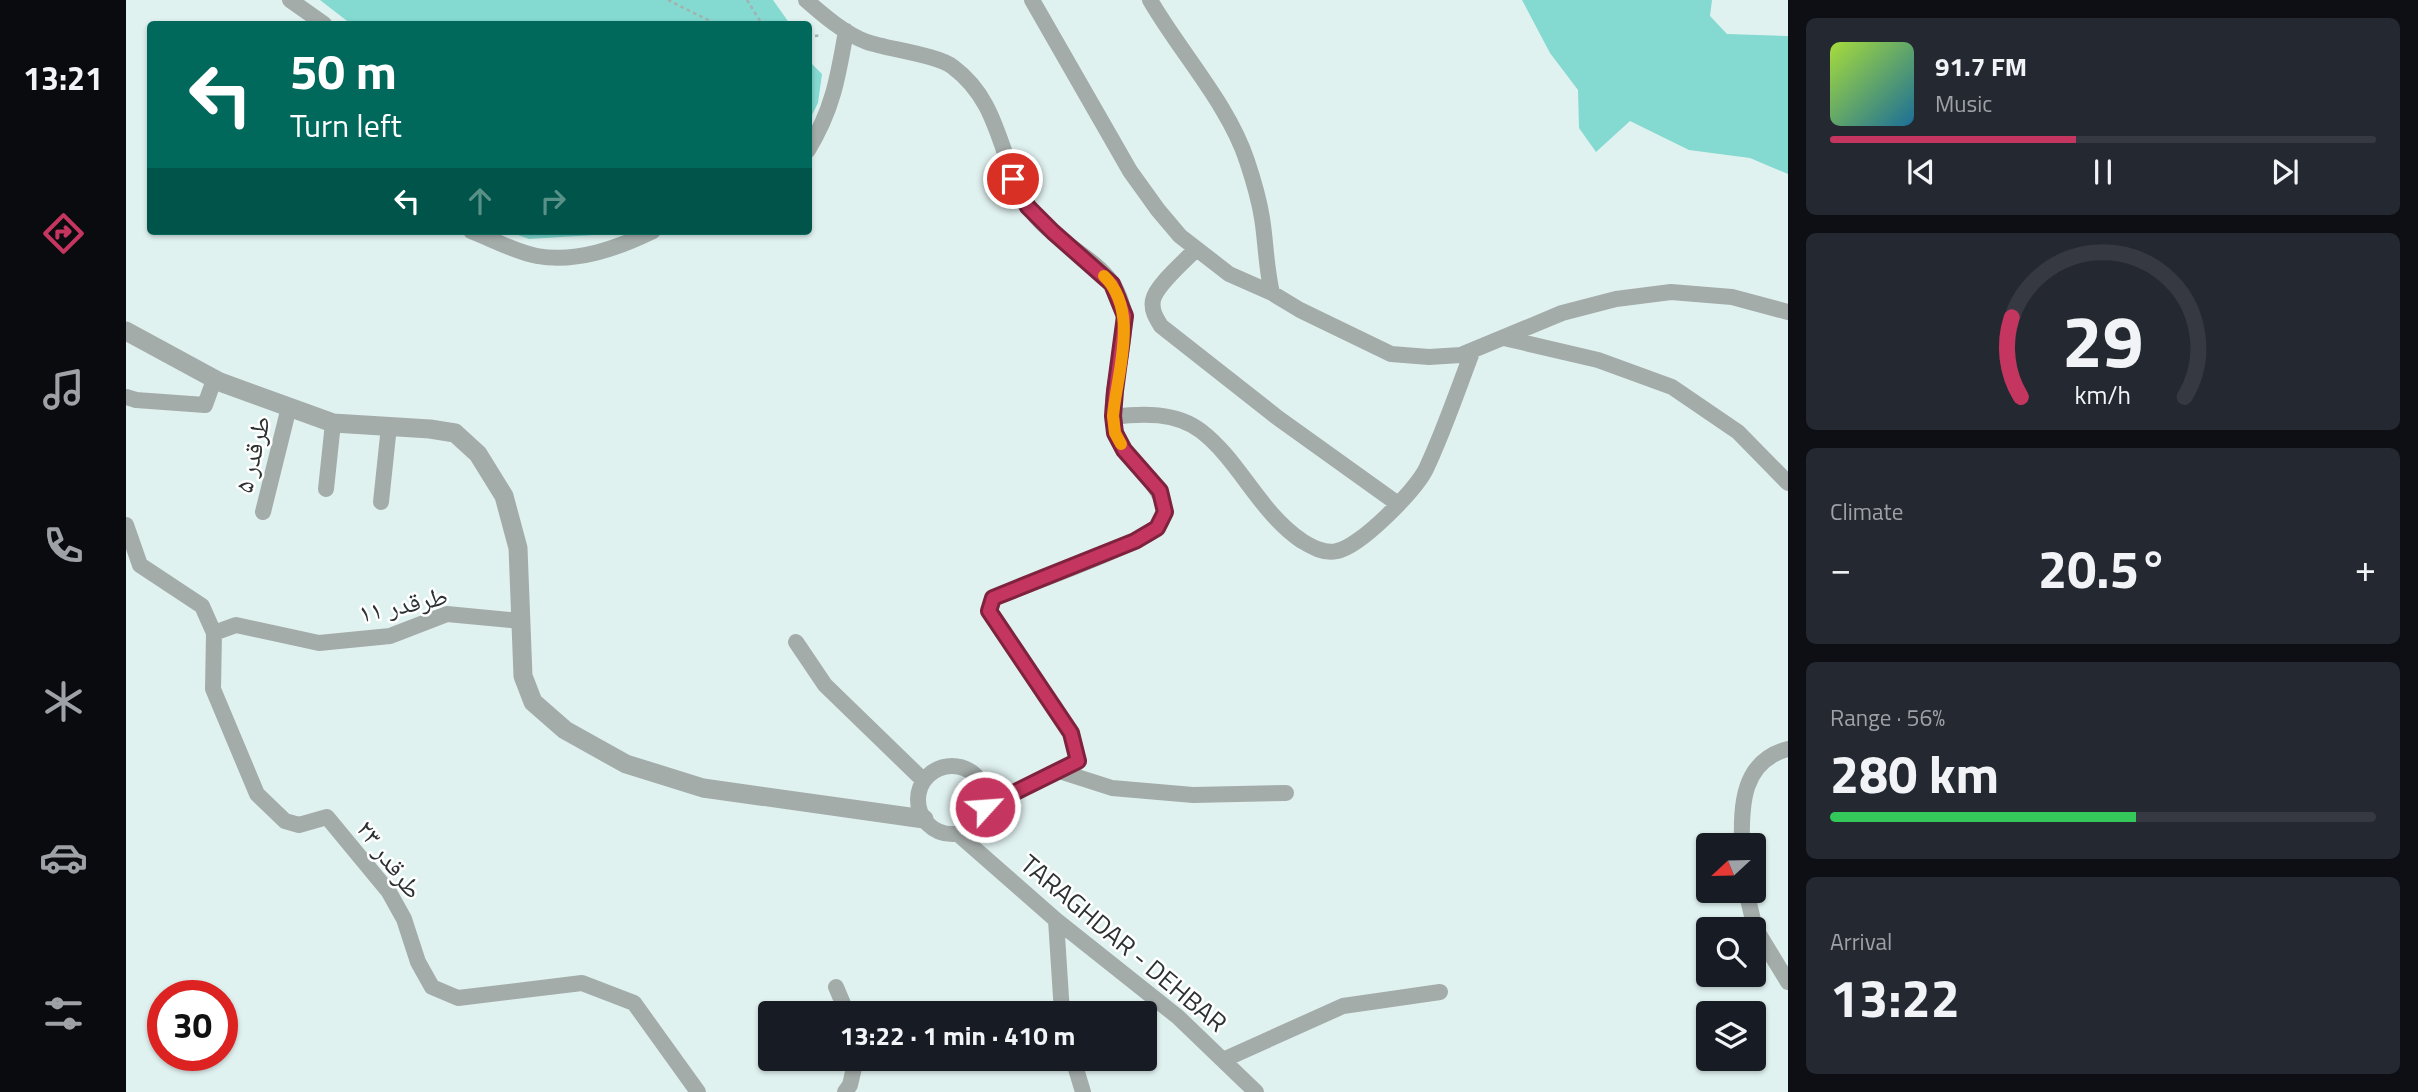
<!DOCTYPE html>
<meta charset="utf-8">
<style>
:root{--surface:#171b24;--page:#242831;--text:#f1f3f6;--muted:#9ea1a6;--line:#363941;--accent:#c4355f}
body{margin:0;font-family:"Titillium Web","Noto Naskh Arabic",sans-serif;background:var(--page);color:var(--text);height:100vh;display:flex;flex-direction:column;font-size:26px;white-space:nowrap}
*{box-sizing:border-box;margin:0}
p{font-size:23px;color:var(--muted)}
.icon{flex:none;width:38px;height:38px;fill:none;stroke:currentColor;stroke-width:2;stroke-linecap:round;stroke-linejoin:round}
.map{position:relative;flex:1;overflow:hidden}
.panel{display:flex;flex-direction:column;gap:18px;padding:18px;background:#0d0f14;width:630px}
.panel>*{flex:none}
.hud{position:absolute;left:21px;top:21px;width:665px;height:214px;border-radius:7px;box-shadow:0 2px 5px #0004;background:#00695c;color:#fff;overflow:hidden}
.needle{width:46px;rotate:248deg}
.buttons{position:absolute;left:1570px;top:833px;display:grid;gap:14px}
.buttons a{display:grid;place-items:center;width:70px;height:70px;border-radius:7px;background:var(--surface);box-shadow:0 2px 5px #0004;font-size:35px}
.speed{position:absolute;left:21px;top:980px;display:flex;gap:14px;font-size:35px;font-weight:700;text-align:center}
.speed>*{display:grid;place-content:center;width:91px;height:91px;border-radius:50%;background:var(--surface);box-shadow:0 2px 5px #0004;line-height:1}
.speed .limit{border:10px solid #d22;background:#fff;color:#111}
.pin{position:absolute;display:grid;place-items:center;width:60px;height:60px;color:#fff;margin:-30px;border:4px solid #fff;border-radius:50%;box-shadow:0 2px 7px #0007}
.me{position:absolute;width:77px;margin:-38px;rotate:64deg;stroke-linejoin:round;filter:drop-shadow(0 0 5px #0008)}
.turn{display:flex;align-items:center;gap:24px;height:147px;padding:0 28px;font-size:32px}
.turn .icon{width:91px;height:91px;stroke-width:2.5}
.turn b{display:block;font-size:49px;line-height:60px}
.lanes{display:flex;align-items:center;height:66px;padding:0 28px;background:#0003;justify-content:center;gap:35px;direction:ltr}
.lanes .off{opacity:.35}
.big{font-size:52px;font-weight:700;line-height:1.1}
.panel .card{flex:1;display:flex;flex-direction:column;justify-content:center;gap:10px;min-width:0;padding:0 24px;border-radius:10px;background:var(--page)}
.panel .dial{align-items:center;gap:0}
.dial svg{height:182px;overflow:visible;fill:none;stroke:var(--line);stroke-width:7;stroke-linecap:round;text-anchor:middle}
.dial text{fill:var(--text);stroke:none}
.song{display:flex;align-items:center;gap:21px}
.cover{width:84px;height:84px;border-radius:10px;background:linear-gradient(135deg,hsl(80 70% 55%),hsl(200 70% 35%))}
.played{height:7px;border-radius:4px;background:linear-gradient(90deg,var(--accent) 45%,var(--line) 45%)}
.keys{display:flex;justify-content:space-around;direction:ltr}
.heat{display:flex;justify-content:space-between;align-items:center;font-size:38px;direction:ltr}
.charge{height:10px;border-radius:5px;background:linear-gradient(90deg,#34c759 56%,var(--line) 0)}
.trip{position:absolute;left:632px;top:1001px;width:399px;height:70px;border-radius:7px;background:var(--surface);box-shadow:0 2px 5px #0004;font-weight:700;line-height:70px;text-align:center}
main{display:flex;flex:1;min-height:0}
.tab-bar{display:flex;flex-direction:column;width:126px;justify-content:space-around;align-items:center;background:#090b0e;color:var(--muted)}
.tab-bar .icon{width:49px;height:49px}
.tab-bar .active{color:var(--accent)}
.tab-bar b{font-size:32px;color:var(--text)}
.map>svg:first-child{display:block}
.green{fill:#84d9d0}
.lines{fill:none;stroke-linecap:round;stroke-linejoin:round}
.path{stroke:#a3b1af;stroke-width:2.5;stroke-dasharray:3.5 3.5;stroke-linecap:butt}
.minor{stroke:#a4acaa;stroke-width:16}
.tertiary{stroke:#a4acaa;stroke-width:19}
.route-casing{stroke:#7f223e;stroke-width:18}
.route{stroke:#c4355f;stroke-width:12}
.slow{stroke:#f59e0b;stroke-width:12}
.labels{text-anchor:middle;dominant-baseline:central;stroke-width:5;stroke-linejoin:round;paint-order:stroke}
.street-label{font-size:26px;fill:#2b3231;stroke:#fff}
</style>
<main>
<nav class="tab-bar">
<b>13:21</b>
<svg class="icon active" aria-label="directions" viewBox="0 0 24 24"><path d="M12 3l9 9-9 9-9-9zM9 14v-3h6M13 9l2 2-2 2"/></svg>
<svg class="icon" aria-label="music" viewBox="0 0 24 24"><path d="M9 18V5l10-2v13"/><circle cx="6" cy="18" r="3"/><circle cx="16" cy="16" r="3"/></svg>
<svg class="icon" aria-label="phone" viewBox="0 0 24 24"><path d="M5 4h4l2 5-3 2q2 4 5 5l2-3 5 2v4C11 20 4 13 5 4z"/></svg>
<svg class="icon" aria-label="climate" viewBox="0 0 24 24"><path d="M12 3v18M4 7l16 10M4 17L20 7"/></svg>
<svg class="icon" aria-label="car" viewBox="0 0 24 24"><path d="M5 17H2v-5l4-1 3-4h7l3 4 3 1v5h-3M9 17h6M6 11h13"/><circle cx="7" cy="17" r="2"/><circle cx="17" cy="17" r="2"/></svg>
<svg class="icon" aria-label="filters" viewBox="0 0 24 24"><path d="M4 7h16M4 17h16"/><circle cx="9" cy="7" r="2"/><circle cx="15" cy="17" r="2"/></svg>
</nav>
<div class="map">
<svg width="1662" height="1092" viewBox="0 0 1662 1092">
<rect width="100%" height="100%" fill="#e0f2f0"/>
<path class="green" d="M 194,0 L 647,0 L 664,24 L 225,24 Z
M 1396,0 L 1586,0 L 1584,16 L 1601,34 L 1662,36 L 1662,174 L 1624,158 L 1563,150 L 1504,121 L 1470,152 L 1453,128 L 1452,90 L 1424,53 Z
M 683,61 L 696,74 L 692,103 L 683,121 Z
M 381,231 L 476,231 L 468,235 L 403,239 Z"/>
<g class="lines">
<path class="path" d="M 542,0 L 590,24
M 621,0 L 636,24
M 682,37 L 696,35"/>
<path class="minor" d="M 164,0 L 198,24
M 680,0 C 697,15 719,34 741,42 C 761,49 812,55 827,67 C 875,103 872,156 901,204 C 920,238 964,252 986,283 C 1018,329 975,385 990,433 C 999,463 1056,496 1032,527 C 1020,542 893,588 867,598 L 863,611 L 945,733 L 952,761 L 859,807
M 906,0 L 1004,171 L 1032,210 L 1054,236 L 1103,274 L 1146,293
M 1024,0 C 1054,52 1103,105 1121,161 C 1127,179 1133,199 1136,218 C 1140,243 1140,268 1146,293 L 1174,310 L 1265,354 L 1303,357 L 1335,355 L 1436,313 L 1490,299 L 1545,292 L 1606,297 L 1662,312
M 682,150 C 707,109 712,77 720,31
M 345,231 C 366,239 389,252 411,256 C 451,263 492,248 527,231
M 1070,249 C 1059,261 1030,285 1027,300 C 1025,310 1030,318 1035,326 L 1152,418 L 1272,504
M 1378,338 L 1472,360 L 1546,387 L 1612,432 L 1662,483
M 0,397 L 10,400 L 79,405 L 88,380
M 987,417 C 1016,413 1050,412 1075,431 C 1114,461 1133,512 1176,541 C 1186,547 1198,554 1211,551 C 1234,547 1289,491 1300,469 C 1318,431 1332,389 1347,350
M 200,489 L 207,423
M 255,502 L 263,426
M 137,512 L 163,407
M 0,525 L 14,565 L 76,606 L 88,633 L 87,689 L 131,794 L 159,821 L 173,825 L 201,817 L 263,892 L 278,919 L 292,962 L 306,987 L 332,998 L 456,983 L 508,1003 L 572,1092
M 88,633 L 110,625 L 193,643 L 264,636 L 321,614 L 395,621
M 670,642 L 699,685 L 798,781
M792 800a34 34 0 1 1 68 0a34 34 0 1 1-68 0Z
M 933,771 L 986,788 L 1067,795 L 1160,793
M 832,834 L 930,920 L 1052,1017 L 1130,1092
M 1616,845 C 1615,805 1616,761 1662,749
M 1620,891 L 1629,928 L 1662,982
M 930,920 L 936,1013
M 710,987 L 721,1013
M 947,1059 L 957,1092
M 1097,1060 L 1217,1006 L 1314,992
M 719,1092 L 724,1085 L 730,1059"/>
<path class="tertiary" d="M 0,331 L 94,382 L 207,423 L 304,429 L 329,433 L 352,454 L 378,496 L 392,548 L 397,676 L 407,702 L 439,730 L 500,764 L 577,788 L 798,819"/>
</g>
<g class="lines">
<g class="route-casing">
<path id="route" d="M 859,807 L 952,761 L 945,733 L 863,611 L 867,598 L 1009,541 L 1031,528 L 1039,512 L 1034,491 L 998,450 L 989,433 L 987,416 L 989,391 L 999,316 L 986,284 L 927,232 L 902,207 L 887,179"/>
</g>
<use href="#route" class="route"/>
<path class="slow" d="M 978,276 C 1014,311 991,372 987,416 L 989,433 L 995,444"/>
</g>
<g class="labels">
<g class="street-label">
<text transform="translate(126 454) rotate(-76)">طرقدر ۵</text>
<text transform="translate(277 604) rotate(-12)">طرقدر ۱۱</text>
<text transform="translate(264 859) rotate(53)">طرقدر ۲۳</text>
<text transform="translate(998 943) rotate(40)">TARAGHDAR - DEHBAR</text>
</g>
</g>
</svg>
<div class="buttons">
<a><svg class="needle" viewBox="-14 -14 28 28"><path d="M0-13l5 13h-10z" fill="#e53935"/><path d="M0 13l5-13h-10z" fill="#9ea1a6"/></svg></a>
<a><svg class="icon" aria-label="search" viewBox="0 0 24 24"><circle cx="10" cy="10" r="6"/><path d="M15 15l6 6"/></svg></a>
<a><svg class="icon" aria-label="layers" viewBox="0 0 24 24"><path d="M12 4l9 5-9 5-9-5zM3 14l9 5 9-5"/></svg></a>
</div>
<div class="speed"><div class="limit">30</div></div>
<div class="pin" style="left:887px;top:179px;background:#d93025"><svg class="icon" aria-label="arrive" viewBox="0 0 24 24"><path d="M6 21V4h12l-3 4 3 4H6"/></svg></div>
<svg class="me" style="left:859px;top:807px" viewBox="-20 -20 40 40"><circle r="17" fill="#c4355f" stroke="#fff" stroke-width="3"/><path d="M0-11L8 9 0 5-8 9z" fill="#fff"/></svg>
<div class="trip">13:22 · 1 min · 410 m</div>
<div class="hud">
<div class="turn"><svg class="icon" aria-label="left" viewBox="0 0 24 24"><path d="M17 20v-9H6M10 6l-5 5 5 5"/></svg><div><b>50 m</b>Turn left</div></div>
<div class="lanes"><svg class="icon" aria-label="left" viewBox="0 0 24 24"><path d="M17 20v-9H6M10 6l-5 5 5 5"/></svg><svg class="icon off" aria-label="ahead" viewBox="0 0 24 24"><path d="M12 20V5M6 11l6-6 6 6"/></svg><svg class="icon off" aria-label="right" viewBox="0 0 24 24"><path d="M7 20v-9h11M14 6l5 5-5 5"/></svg></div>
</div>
</div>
<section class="panel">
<div class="card">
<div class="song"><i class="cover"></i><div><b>91.7 FM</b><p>Music</p></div></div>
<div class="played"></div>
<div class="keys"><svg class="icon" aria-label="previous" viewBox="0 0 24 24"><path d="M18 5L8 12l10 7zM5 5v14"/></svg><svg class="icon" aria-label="pause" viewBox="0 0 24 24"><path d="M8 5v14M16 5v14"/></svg><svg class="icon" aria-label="next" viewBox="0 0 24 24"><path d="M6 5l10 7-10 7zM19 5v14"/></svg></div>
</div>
<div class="card dial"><svg viewBox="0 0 100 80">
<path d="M14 69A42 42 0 1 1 86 69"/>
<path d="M14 69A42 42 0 0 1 10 34" stroke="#c4355f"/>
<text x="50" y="56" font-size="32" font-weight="700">29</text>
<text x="50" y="72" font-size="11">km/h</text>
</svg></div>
<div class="card"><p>Climate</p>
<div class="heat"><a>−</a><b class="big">20.5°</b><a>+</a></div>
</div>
<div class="card"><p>Range · 56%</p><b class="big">280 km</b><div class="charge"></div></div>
<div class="card"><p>Arrival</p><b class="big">13:22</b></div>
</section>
</main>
